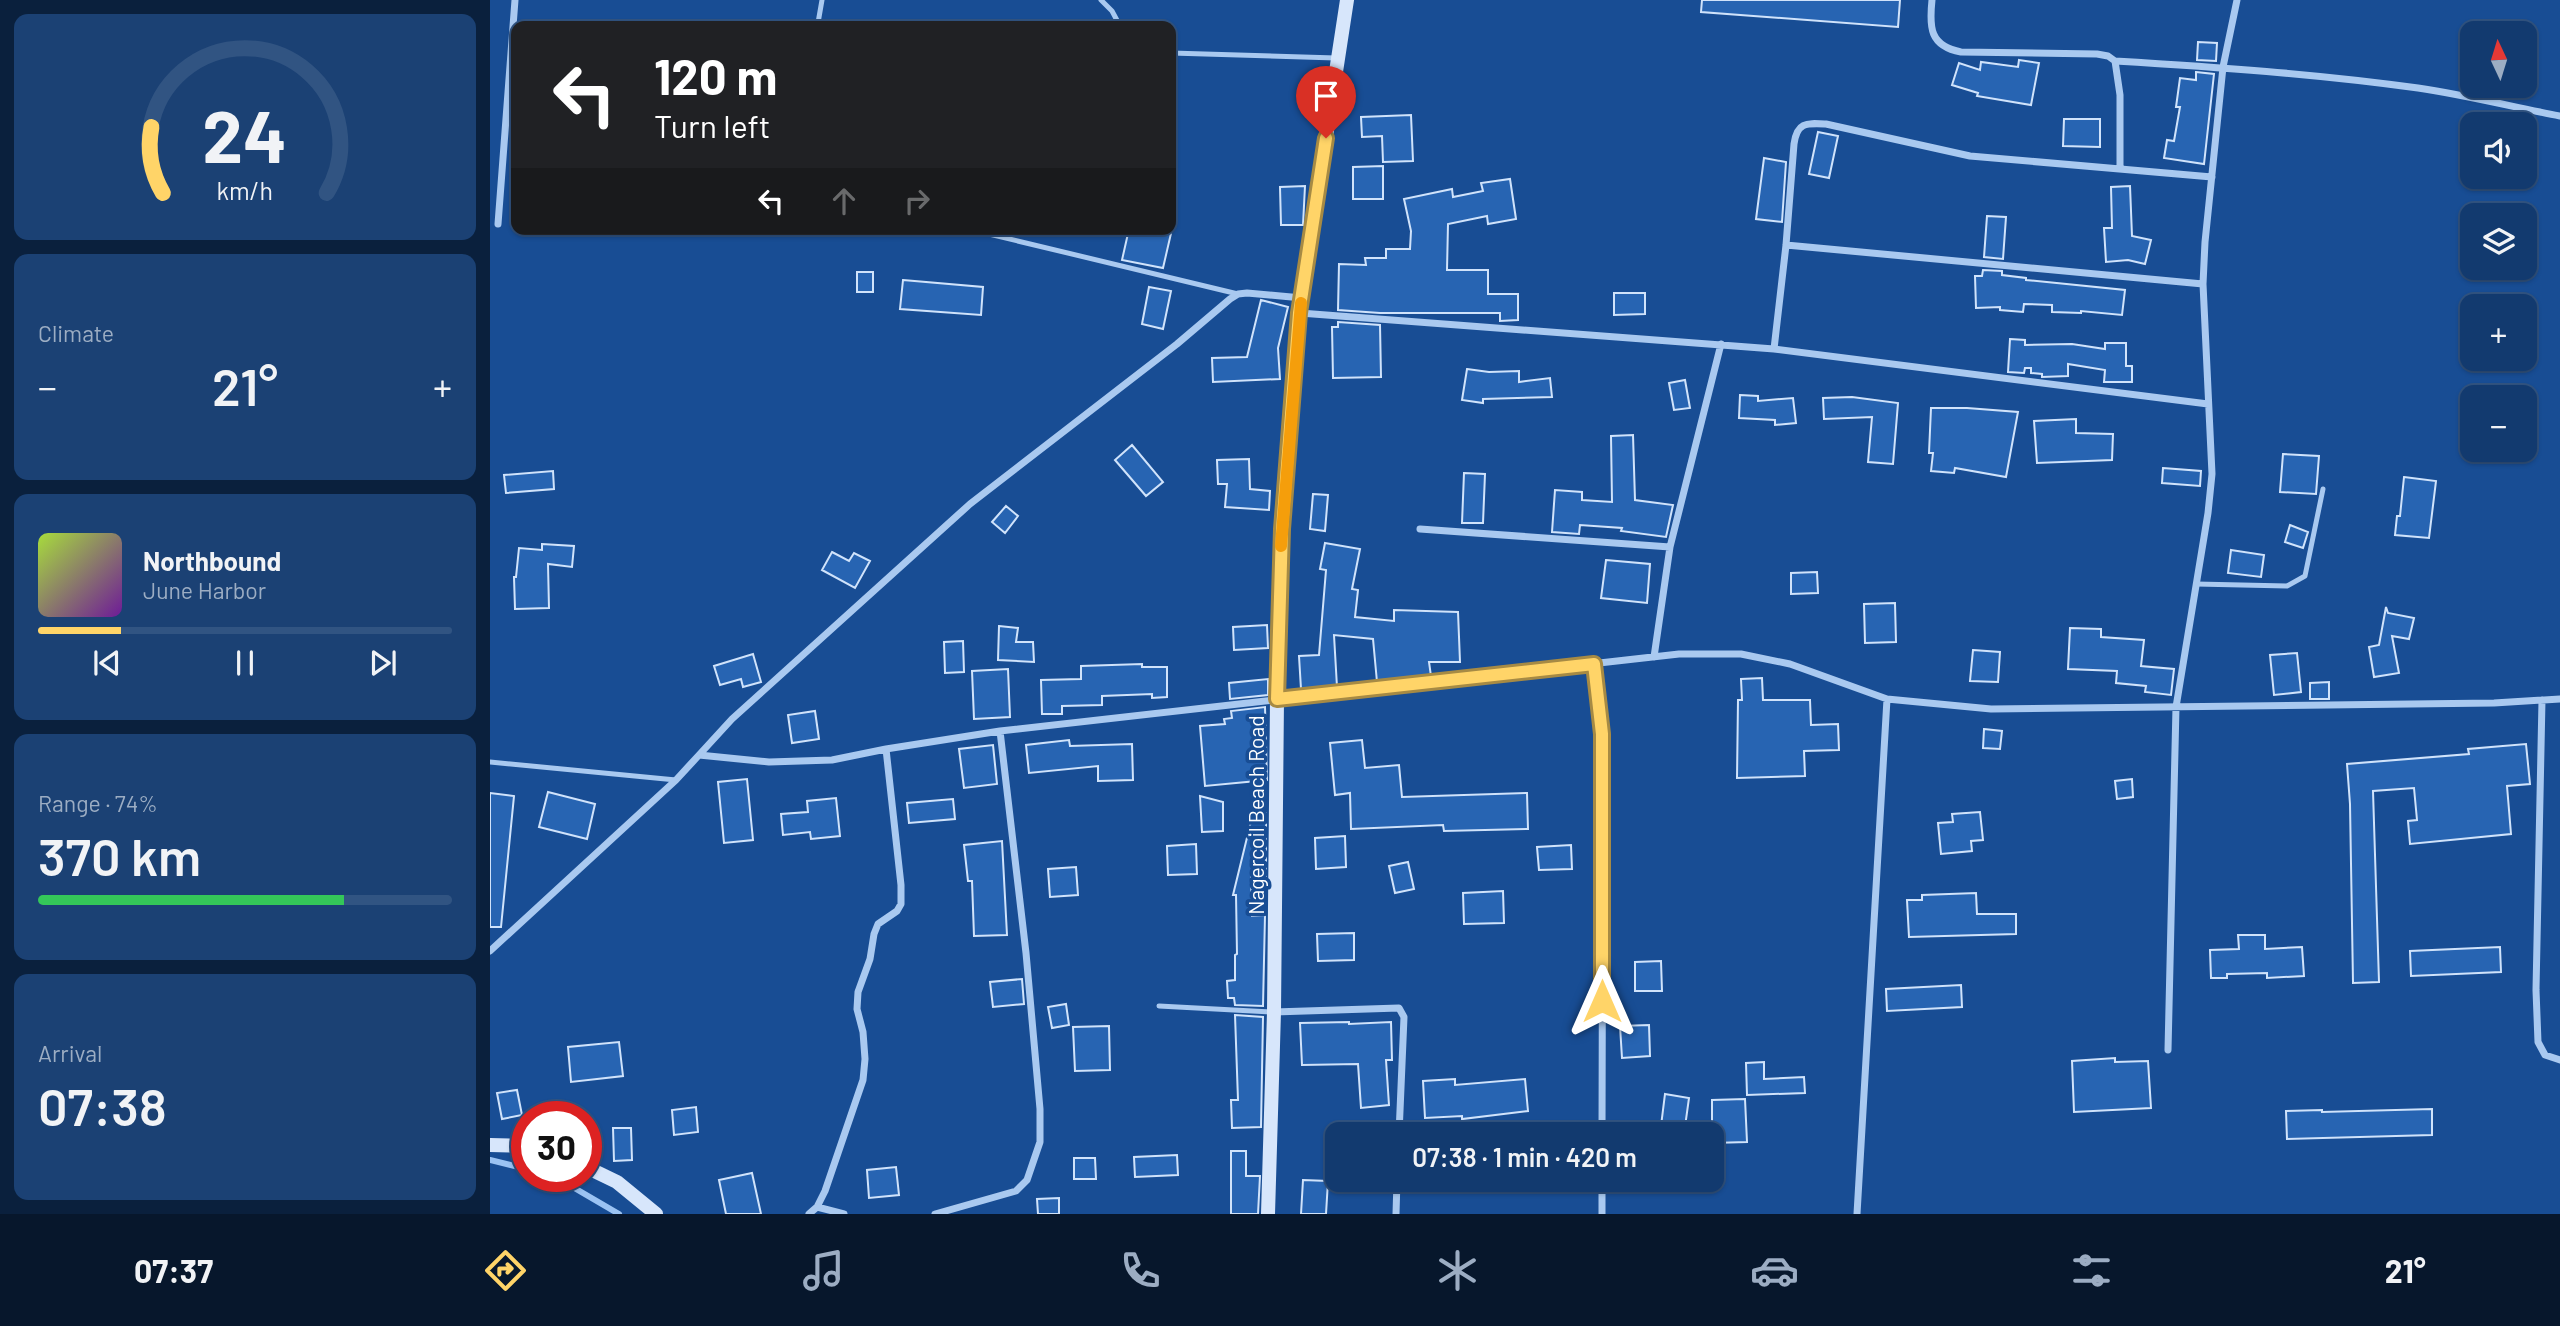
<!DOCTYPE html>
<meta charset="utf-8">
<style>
:root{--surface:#123a6f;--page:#1b4174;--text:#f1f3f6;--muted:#9cadc3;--line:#315482;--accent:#ffd468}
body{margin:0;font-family:Barlow,sans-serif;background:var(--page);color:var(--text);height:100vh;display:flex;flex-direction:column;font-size:26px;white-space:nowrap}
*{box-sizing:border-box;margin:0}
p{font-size:23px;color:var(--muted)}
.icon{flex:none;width:38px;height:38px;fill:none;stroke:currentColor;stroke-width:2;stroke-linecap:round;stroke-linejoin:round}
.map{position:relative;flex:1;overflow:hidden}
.panel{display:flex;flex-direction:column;gap:14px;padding:14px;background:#0a203d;width:490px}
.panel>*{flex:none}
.top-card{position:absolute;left:21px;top:21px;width:665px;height:214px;border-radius:14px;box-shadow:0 2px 5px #0004,0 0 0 2px var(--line);background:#202124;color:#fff;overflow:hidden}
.needle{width:46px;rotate:356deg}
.controls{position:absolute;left:1970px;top:21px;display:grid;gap:14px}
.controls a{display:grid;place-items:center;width:77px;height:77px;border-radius:14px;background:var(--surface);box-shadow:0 2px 5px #0004,0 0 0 2px var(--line);font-size:35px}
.speed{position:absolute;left:21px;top:1101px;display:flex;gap:14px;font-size:35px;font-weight:700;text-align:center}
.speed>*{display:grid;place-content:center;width:91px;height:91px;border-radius:50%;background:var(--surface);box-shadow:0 2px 5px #0004,0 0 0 2px var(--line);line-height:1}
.speed .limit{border:10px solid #d22;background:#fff;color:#111}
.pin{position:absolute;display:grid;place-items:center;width:60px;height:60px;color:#fff;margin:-72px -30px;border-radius:50% 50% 50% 0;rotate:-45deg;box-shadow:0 0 7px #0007}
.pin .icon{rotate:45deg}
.me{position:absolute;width:77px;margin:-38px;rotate:0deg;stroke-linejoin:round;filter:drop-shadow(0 0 5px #0008)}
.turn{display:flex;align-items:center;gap:24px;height:147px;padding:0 28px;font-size:32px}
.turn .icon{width:91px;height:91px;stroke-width:2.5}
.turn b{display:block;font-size:49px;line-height:60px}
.lanes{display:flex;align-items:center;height:66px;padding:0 28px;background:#0003;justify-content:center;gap:35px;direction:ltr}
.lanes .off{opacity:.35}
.big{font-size:52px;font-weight:600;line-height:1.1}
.panel .card{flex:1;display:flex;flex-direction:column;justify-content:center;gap:10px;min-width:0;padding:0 24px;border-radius:14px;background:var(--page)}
.panel .dial{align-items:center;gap:0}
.dial svg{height:182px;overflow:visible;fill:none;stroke:var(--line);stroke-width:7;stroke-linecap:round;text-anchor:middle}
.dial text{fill:var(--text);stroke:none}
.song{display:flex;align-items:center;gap:21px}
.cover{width:84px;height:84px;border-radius:10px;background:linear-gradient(135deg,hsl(80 70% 55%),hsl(280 70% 35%))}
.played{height:7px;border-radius:4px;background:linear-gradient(90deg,var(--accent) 20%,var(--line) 20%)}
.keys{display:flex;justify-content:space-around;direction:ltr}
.heat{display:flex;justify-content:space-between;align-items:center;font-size:38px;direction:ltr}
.charge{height:10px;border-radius:5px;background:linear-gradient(90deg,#34c759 74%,var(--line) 0)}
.trip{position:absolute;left:835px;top:1122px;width:399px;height:70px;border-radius:14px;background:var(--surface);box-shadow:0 2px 5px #0004,0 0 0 2px var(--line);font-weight:600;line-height:70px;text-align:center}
.tabs{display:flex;height:112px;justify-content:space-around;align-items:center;background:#07172c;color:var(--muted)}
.tabs .icon{width:49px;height:49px}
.tabs .on{color:var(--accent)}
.tabs b{font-size:32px;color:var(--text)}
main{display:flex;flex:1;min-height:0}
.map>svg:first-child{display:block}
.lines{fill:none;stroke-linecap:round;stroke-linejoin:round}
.stream{stroke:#9bc3f3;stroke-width:6}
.building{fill:#2764b2;stroke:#d0e3fb;stroke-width:2}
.lane{stroke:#a9c9f0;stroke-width:5}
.street{stroke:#a9c9f0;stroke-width:7}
.secondary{stroke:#d7e6fb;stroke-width:14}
.route-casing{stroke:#a68a44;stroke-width:18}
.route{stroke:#ffd468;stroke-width:12}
.slow{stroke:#f59e0b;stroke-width:12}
.labels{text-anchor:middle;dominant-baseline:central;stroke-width:7;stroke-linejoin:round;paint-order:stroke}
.street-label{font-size:21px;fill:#fff;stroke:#184d94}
</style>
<main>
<section class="panel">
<div class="card dial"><svg viewBox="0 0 100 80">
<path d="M14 69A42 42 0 1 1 86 69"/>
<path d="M14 69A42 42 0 0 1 9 40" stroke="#ffd468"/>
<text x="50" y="56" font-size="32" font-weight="700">24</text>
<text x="50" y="72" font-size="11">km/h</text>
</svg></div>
<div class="card"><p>Climate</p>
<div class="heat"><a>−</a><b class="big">21°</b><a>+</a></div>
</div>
<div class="card">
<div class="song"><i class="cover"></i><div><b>Northbound</b><p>June Harbor</p></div></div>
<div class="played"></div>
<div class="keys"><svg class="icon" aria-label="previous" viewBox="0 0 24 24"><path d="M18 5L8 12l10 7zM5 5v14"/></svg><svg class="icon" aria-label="pause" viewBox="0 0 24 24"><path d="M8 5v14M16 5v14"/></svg><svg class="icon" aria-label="next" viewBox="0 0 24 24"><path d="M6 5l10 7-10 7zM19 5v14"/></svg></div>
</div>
<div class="card"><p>Range · 74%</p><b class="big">370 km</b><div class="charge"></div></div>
<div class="card"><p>Arrival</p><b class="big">07:38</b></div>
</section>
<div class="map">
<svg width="2070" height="1214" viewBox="0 0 2070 1214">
<rect width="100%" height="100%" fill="#184d94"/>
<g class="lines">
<path class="stream" d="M 0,1160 L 37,1169
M 60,1176 L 69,1179 L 129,1214"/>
</g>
<path class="building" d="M 1212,0 L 1410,0 L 1408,27 L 1211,12 Z
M 1708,42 L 1727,43 L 1726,61 L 1707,60 Z
M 1529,60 L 1549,63 L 1541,105 L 1487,96 L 1488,93 L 1462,85 L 1469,63 L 1490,70 L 1491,62 L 1528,67 Z
M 1706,72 L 1724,74 L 1714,164 L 1674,158 L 1677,140 L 1684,141 L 1690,107 L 1686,107 L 1690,78 L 1706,80 Z
M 921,115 L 923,161 L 893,162 L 892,136 L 872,137 L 871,117 Z
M 1574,119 L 1610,119 L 1610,147 L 1573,146 Z
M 1328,132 L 1348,136 L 1339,178 L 1319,174 Z
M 1274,158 L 1296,162 L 1292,222 L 1266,219 Z
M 893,166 L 893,199 L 863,199 L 863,167 Z
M 1020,179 L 1026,219 L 998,224 L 997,216 L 958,224 L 957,270 L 998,270 L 998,294 L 1028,294 L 1028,320 L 1010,321 L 1010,313 L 890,313 L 848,310 L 849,264 L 876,265 L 875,258 L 896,258 L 896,249 L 920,249 L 921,231 L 914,199 L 962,189 L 963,197 L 993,191 L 991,183 Z
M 815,186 L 813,225 L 791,225 L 790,187 Z
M 1640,186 L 1642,236 L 1661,240 L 1655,264 L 1638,260 L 1616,262 L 1614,228 L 1622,228 L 1621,187 Z
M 1497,216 L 1516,217 L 1513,259 L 1494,257 Z
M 639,229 L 682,229 L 673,268 L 632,260 Z
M 1493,270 L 1512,271 L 1512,275 L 1536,278 L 1536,280 L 1635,290 L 1632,315 L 1591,311 L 1591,313 L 1562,312 L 1562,305 L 1534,304 L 1533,312 L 1510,310 L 1510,307 L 1486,308 L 1485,276 L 1492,276 Z
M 367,272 L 383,272 L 383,292 L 367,292 Z
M 413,280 L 493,287 L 491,315 L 410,309 Z
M 659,287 L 681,291 L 673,329 L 652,324 Z
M 1124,293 L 1155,293 L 1155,314 L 1124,315 Z
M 771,300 L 798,307 L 788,348 L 790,379 L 723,382 L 722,358 L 757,357 Z
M 848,322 L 890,325 L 891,377 L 843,378 L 842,327 L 848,327 Z
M 1520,339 L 1535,340 L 1535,345 L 1582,344 L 1615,349 L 1615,343 L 1636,343 L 1636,366 L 1642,366 L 1642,382 L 1614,382 L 1615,370 L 1578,364 L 1578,376 L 1552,377 L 1552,374 L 1541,373 L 1541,368 L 1535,368 L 1534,373 L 1518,372 Z
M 977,369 L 999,372 L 1029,371 L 1029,382 L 1060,378 L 1062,397 L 993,399 L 993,403 L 972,400 Z
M 1195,380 L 1200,408 L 1184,410 L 1179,383 Z
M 1250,395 L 1268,396 L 1268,401 L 1303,398 L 1306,423 L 1285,425 L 1285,420 L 1249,418 Z
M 1362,397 L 1408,403 L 1403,464 L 1378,462 L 1382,417 L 1334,419 L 1333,398 Z
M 1441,408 L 1477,408 L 1528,412 L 1516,477 L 1465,468 L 1464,473 L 1441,471 L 1443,453 L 1439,453 Z
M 1586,419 L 1586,433 L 1623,434 L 1622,460 L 1547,463 L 1544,421 Z
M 1143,435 L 1145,500 L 1183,505 L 1176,537 L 1131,531 L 1132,528 L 1090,525 L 1089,534 L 1062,532 L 1065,490 L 1092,492 L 1092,500 L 1122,502 L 1121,436 Z
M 642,445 L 673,482 L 656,496 L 625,460 Z
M 1793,454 L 1829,456 L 1826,494 L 1790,492 Z
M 759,459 L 760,489 L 780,491 L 779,510 L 735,507 L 737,484 L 728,484 L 727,460 Z
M 1673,468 L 1711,471 L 1710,486 L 1672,483 Z
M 63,471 L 64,489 L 16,493 L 14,475 Z
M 974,473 L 995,474 L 993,523 L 972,523 Z
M 1914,477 L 1946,481 L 1939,538 L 1905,535 L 1907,516 L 1910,516 Z
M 823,494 L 838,495 L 835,531 L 820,529 Z
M 516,506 L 528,516 L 515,533 L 502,522 Z
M 1800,525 L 1818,532 L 1813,548 L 1795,542 Z
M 835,543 L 870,549 L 862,589 L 868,590 L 865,617 L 904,621 L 904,610 L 968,612 L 970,662 L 939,662 L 941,676 L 887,682 L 883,639 L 844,635 L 847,687 L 811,689 L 809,656 L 829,655 L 836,570 L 830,569 Z
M 52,544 L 84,546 L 82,567 L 58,564 L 59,608 L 25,609 L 24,577 L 26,577 L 29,548 L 52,550 Z
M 1741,550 L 1774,555 L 1771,577 L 1738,573 Z
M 342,552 L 359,561 L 364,553 L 380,561 L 365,588 L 332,570 Z
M 1116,560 L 1160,564 L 1157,603 L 1111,598 Z
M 1327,572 L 1328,593 L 1301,594 L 1301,573 Z
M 1405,603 L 1406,642 L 1375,643 L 1374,604 Z
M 1896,607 L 1898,613 L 1924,618 L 1919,639 L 1902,636 L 1909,673 L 1884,677 L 1879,647 L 1889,645 Z
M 777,625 L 778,648 L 744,650 L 743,627 Z
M 509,626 L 528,628 L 526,642 L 543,642 L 544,662 L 508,660 Z
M 1580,628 L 1611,629 L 1611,637 L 1654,640 L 1651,666 L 1684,669 L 1681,695 L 1655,692 L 1656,686 L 1626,683 L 1627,671 L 1578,669 Z
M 473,641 L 474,672 L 455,673 L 454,642 Z
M 1483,650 L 1510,652 L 1508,682 L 1480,681 Z
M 1807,653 L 1811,692 L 1784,695 L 1780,655 Z
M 263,654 L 271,682 L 253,687 L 251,679 L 230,685 L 224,666 Z
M 652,664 L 652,667 L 677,667 L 677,697 L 662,698 L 662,694 L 612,696 L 612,705 L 572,706 L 572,714 L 552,714 L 551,680 L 591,679 L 591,666 Z
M 518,669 L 520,717 L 484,719 L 482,671 Z
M 1272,678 L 1273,700 L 1320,700 L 1321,725 L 1348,724 L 1349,750 L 1314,751 L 1315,776 L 1247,778 L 1248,700 L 1252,700 L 1251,679 Z
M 778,679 L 778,695 L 740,699 L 739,683 Z
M 1839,682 L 1839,699 L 1820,699 L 1820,683 Z
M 775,707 L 777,780 L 715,786 L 710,726 L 735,724 L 734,719 L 742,718 L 741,711 Z
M 325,711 L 329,739 L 302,743 L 298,715 Z
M 1494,729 L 1512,731 L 1510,749 L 1493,748 Z
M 579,740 L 580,746 L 642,744 L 643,780 L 608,781 L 608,766 L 539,773 L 536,745 Z
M 872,740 L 875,768 L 909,765 L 912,797 L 1037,793 L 1038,829 L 954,831 L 953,825 L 861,829 L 860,793 L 845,795 L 840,743 Z
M 2036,744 L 2040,784 L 2017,786 L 2021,834 L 1920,844 L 1918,821 L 1927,820 L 1924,788 L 1883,791 L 1889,982 L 1863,983 L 1860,804 L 1857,764 L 1979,754 L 1978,749 Z
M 503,745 L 507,784 L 474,788 L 469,749 Z
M 257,779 L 263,840 L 234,843 L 228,782 Z
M 1642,779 L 1643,797 L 1627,799 L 1625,781 Z
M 58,792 L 105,804 L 97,839 L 49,827 Z
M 0,793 L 24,796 L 11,927 L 0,927 Z
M 710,796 L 733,802 L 733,831 L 712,832 Z
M 346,798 L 350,836 L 321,839 L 320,832 L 293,835 L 291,814 L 318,812 L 317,801 Z
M 463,799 L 465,819 L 419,823 L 417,803 Z
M 764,809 L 776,813 L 776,876 L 761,876 L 762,916 L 775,915 L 773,1006 L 745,1005 L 744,998 L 738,998 L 737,981 L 745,980 L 745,955 L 747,954 L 746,895 L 743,895 Z
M 1490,812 L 1493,840 L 1481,841 L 1482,851 L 1451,854 L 1448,823 L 1463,822 L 1462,814 Z
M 855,836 L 856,867 L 826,869 L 825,838 Z
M 512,841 L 517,935 L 484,936 L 482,881 L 478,881 L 474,845 Z
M 706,844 L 707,874 L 678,875 L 677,846 Z
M 1081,845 L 1082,869 L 1049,870 L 1047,847 Z
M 918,862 L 924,889 L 905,893 L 899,866 Z
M 586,867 L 588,895 L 560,897 L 558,869 Z
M 1013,891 L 1014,923 L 974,924 L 973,893 Z
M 1486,893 L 1487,914 L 1526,914 L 1526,934 L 1419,937 L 1417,900 L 1432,900 L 1432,895 Z
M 864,933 L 864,960 L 828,961 L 827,934 Z
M 1748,935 L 1775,935 L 1775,949 L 1812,947 L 1814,976 L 1777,978 L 1777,973 L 1737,974 L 1737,978 L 1721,978 L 1720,950 L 1749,949 Z
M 2010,947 L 2011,972 L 1921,976 L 1920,951 Z
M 1171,961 L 1172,991 L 1145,991 L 1145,962 Z
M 532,979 L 534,1004 L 503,1007 L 500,982 Z
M 1471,985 L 1472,1007 L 1397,1011 L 1396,989 Z
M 576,1004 L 579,1025 L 562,1028 L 558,1007 Z
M 745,1015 L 773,1017 L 771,1127 L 742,1128 L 741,1100 L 748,1100 Z
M 859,1022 L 859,1024 L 901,1022 L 902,1060 L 896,1060 L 899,1105 L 871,1108 L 868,1064 L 812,1065 L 810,1023 Z
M 1159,1025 L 1160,1056 L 1132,1058 L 1130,1026 Z
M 619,1026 L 620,1070 L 585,1071 L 583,1027 Z
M 129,1042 L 133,1076 L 81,1082 L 78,1047 Z
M 1625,1058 L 1625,1062 L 1658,1061 L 1661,1108 L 1584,1112 L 1582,1061 Z
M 1274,1062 L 1274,1079 L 1314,1077 L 1315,1093 L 1257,1095 L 1256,1063 Z
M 965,1079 L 965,1085 L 1035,1079 L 1038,1111 L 972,1119 L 972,1116 L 935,1118 L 933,1081 Z
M 27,1090 L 32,1115 L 12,1119 L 7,1093 Z
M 1175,1094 L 1199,1098 L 1194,1134 L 1170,1134 Z
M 1255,1099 L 1257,1142 L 1222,1143 L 1222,1100 Z
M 206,1107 L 208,1132 L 184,1135 L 182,1110 Z
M 1942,1109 L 1942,1135 L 1797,1139 L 1796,1111 L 1832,1110 L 1832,1112 Z
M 123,1128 L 141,1128 L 142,1160 L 124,1161 Z
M 741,1151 L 756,1151 L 756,1176 L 770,1176 L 768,1214 L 741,1214 Z
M 687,1155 L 688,1175 L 645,1177 L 644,1157 Z
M 584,1158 L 605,1158 L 606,1179 L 584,1179 Z
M 406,1167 L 409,1195 L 379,1198 L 377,1170 Z
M 262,1173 L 271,1214 L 236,1214 L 229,1180 Z
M 813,1180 L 838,1181 L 836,1214 L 811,1214 Z
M 569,1198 L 569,1214 L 548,1214 L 547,1199 Z"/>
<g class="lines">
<path class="lane" d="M 611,0 L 622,11 L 630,26
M 328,23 L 332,0
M 681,53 L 846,58
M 478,229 L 748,294
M 1706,584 L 1797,586 L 1815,576 L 1833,489
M 0,762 L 186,780
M 669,1006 L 781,1012"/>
<path class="street" d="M 1442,0 C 1439,28 1440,46 1471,52 L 1607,54 L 1618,56 L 1625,61 L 1630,95 L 1630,167
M 1625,61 C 1726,67 1827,74 1928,88 C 1976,95 2023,107 2070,116
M 8,224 L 25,0
M 1296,245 L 1713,284
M 810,313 L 1284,349 L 1718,404
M 1284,349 L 1296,245 L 1304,144 C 1307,122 1316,123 1336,124 L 1480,156 L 1722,177
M 930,529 L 1180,547 L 1164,657
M 1180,547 L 1231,344
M 1104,664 L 1113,734 L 1112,1134
M 2052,700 L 2046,990 L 2048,1042 L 2055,1055 L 2070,1060
M 209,755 L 242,719 L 480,504 L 687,344 L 740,299 L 748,294 L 757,293 L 812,298
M 0,951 L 186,780 L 209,755 L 279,762 L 342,760 L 396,749 L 510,731 L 1189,654 L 1251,654 L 1300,664 L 1397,699 L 1501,709 L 2004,703 L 2070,699
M 784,1012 L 909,1008 L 914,1017 L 909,1134
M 1678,1050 L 1686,707 L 1718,513 L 1722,474 L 1713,284 L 1715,242 L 1733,67 L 1747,0
M 327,1207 L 354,1214
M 319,1214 L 327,1207 L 335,1191 L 373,1080 L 375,1059 L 373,1032 L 367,1009 L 368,992 L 380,959 L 384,934 L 388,924 L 407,911 L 411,904 L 411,885 L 396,749
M 445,1214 L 526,1191 L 537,1180 L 550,1142 L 550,1109 L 536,953 L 510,731
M 906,1214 L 907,1180
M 1112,1214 L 1112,1180
M 1367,1214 L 1397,699"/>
<path class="secondary" d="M 0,1145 L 37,1146
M 96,1167 L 127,1182 L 166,1214
M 778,1214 L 784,1012 L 787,699 L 792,529 L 809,313 L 857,0"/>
</g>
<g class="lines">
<g class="route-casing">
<path id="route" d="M 836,138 L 809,313 L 792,529 L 787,699 L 1104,664 L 1112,734 L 1112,1001"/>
</g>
<use href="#route" class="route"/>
<path class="slow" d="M 791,546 L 811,303"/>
</g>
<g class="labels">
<g class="street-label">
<text transform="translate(765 815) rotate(-90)">Nagercoil Beach Road</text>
</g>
</g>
</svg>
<div class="controls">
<a><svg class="needle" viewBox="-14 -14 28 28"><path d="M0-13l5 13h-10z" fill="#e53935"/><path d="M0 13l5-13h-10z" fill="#9cadc3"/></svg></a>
<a><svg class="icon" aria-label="sound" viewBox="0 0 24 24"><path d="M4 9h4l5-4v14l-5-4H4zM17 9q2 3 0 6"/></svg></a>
<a><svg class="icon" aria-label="layers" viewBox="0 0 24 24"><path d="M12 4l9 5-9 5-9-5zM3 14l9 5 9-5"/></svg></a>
<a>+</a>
<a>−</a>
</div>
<div class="speed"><div class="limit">30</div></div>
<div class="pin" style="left:836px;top:138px;background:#d93025"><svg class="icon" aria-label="arrive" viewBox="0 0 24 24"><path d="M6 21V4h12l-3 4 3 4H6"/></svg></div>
<svg class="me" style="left:1112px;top:1001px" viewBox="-20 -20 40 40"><path d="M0-17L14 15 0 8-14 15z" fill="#ffd468" stroke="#fff" stroke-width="4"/></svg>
<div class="trip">07:38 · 1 min · 420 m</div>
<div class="top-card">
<div class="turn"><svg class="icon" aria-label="left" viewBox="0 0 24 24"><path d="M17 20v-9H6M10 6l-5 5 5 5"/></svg><div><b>120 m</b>Turn left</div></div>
<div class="lanes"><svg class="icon" aria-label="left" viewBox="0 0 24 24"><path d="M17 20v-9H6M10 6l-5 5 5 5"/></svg><svg class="icon off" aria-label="ahead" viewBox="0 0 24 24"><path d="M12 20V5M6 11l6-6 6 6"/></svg><svg class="icon off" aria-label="right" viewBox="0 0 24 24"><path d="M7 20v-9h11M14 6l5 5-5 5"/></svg></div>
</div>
</div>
</main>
<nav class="tabs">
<b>07:37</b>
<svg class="icon on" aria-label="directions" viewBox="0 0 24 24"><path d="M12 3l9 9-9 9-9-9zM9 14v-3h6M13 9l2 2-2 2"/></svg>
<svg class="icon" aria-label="music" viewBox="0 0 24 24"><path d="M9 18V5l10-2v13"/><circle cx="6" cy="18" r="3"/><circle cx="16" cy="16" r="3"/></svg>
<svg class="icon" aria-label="phone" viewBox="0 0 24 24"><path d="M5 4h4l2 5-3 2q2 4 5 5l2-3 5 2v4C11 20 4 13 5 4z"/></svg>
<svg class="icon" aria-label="climate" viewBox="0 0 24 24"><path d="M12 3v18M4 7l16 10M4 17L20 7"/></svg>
<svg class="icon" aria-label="car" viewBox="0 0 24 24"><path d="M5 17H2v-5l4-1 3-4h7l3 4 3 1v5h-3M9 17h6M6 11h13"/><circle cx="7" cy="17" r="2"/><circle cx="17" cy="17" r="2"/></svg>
<svg class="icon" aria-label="filters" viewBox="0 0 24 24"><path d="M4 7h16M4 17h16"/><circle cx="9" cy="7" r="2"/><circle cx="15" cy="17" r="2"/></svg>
<b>21°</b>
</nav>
